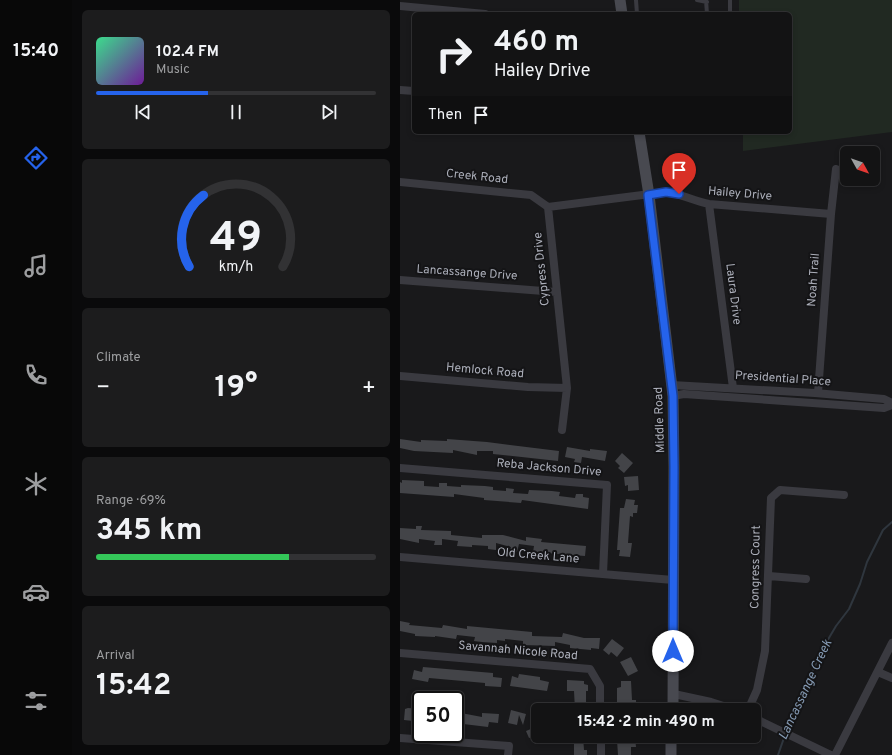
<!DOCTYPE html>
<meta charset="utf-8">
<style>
:root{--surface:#131314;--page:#1c1c1d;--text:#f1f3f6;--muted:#9d9ea0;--line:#323234;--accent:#2563eb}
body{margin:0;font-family:Overpass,sans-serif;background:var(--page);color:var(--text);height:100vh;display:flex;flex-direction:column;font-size:15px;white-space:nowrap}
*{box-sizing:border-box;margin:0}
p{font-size:13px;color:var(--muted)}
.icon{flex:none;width:22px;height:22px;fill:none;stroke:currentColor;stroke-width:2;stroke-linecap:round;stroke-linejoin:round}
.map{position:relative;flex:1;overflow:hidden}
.drawer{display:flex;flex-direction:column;gap:10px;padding:10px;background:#0a0a0b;width:328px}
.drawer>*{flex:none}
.hud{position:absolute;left:12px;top:12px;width:380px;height:122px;border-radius:6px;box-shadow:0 2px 6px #0003,0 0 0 1px var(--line);background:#131314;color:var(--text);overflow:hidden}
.needle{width:26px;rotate:130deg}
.tools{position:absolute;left:440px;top:146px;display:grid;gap:8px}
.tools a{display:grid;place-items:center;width:40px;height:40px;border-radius:6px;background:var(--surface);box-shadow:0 2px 6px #0003,0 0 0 1px var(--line);font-size:20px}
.speed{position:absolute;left:12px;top:691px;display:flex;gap:8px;font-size:20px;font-weight:700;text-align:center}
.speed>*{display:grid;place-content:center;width:52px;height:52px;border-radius:50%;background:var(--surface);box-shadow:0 2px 6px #0003,0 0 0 1px var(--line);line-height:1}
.speed .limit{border:2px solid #111;border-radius:6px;background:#fff;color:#111}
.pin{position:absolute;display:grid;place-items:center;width:34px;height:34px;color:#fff;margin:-41px -17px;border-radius:50% 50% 50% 0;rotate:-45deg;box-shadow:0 0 4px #0007}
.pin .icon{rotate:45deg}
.me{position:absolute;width:44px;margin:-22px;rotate:0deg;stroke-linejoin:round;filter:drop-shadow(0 0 3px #0008)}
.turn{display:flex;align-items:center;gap:14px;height:84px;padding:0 16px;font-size:18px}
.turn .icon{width:52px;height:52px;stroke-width:2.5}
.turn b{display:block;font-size:28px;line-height:34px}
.then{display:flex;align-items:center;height:38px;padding:0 16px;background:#0003;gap:8px;font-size:15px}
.big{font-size:30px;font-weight:700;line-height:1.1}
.drawer .card{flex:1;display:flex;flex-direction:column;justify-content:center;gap:6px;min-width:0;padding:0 14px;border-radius:6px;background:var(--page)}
.drawer .dial{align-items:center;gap:0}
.dial svg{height:104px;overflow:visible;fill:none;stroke:var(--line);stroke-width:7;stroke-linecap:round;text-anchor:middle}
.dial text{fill:var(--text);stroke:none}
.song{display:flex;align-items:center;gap:12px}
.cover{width:48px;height:48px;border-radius:6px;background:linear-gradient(135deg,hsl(150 70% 55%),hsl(280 70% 35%))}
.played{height:4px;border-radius:2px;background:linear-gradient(90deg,var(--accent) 40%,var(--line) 40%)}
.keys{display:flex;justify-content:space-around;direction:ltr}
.heat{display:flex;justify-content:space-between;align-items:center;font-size:22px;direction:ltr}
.charge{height:6px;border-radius:3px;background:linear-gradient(90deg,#34c759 69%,var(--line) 0)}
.trip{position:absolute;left:131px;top:703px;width:230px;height:40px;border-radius:6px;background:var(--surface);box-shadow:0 2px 6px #0003,0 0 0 1px var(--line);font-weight:700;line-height:40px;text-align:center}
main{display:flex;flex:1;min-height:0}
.tab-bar{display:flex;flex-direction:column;width:72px;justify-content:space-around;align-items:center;background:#080808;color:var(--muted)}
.tab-bar .icon{width:28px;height:28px}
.tab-bar .active{color:var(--accent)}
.tab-bar b{font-size:18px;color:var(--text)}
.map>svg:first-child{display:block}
.green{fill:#212922}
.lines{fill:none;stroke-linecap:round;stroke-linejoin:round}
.stream{stroke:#2f363e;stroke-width:2}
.building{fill:#434448}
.service{stroke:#3a3a40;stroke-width:4}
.minor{stroke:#3a3a40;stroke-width:8}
.secondary{stroke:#484950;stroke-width:11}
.route-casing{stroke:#184099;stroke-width:10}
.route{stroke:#2563eb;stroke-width:7}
.labels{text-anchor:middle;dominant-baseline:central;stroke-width:4;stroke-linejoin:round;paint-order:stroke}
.street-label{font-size:12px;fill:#acafba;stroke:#141416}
.water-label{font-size:13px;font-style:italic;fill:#859ab3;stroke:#141416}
</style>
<main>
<nav class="tab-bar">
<b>15:40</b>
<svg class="icon active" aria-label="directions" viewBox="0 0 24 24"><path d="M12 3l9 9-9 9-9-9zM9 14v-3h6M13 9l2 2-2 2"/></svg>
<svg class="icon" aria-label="music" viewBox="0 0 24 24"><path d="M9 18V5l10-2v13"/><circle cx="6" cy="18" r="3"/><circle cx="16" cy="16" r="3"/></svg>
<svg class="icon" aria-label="phone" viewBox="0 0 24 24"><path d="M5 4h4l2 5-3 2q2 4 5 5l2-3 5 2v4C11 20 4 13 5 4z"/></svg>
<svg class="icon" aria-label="climate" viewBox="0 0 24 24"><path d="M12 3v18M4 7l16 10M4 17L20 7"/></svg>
<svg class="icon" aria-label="car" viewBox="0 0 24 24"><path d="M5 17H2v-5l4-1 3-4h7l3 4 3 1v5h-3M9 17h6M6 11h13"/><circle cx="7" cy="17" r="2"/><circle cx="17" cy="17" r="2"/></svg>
<svg class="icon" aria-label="filters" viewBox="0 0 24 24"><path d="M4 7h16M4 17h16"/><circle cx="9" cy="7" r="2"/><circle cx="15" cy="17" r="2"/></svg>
</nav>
<section class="drawer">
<div class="card">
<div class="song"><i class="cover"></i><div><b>102.4 FM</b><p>Music</p></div></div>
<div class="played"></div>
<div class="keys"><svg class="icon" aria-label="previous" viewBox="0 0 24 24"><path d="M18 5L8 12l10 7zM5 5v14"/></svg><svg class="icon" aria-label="pause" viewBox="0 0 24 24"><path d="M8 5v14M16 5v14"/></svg><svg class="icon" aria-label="next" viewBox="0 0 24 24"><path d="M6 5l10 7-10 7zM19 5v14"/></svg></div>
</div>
<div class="card dial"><svg viewBox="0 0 100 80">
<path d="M14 69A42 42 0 1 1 86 69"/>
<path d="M14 69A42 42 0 0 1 25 14" stroke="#2563eb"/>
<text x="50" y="56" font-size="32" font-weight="700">49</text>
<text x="50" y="72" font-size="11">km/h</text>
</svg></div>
<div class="card"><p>Climate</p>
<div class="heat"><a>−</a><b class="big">19°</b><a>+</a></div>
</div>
<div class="card"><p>Range · 69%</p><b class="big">345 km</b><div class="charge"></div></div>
<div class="card"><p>Arrival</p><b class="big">15:42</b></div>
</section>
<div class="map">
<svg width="492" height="755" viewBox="0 0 492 755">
<rect width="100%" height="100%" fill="#19191b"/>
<path class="green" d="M 339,0 L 492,0 L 492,132 L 343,151 L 343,132 L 390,132 L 390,14 L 339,14 Z"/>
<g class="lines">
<path class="stream" d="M 386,731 L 423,648 L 436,626 L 449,609 L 460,584 L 467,562 L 483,530 L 492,522
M 378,755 L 385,735"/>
</g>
<path class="building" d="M 0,439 L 21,442 L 21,440 L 47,441 L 47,439 L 87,442 L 159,451 L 158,461 L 93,454 L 93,451 L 77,451 L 77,455 L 53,450 L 53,453 L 14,451 L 0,448 Z
M 167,447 L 190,451 L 190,449 L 207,451 L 205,461 L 182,457 L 181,463 L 174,462 L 175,459 L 165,457 Z
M 222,453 L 233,463 L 224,473 L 218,468 L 220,466 L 215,461 Z
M 238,476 L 239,490 L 228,491 L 228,485 L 225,486 L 224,477 Z
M 2,480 L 24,481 L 24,486 L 39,487 L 39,483 L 47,483 L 47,486 L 61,487 L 61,485 L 85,486 L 93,487 L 93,490 L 106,491 L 106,488 L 114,489 L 113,493 L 128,494 L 129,490 L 152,491 L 160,492 L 159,496 L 175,498 L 176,494 L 183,494 L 183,497 L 189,498 L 188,509 L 122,500 L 121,503 L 84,500 L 84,498 L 54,494 L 54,497 L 0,493 L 0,482 L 2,483 Z
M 226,499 L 235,500 L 234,505 L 238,505 L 237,513 L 233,513 L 233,517 L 230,516 L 228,543 L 232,543 L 230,557 L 219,556 L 220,550 L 217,550 L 220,508 L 224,508 Z
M 16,526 L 22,526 L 21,530 L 51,531 L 51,535 L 82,538 L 82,535 L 103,535 L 126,541 L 126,537 L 142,539 L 141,542 L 186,546 L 185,556 L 133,552 L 134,546 L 119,544 L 117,552 L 110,550 L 111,547 L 96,543 L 96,550 L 88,549 L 88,546 L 72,545 L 72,547 L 57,546 L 58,541 L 42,539 L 42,545 L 34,545 L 35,541 L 19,539 L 19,543 L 0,539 L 0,528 L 16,529 Z
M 0,621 L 10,623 L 9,625 L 42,628 L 43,625 L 67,629 L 67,626 L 132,632 L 132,636 L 162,637 L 163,633 L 184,638 L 200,638 L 199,649 L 191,648 L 191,650 L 170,648 L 170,645 L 155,642 L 155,646 L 123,645 L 123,641 L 105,639 L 105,641 L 97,640 L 97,643 L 82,642 L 74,641 L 75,637 L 57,635 L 56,639 L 35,636 L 35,637 L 15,636 L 15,634 L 0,631 Z
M 212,639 L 224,648 L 217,657 L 211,652 L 209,655 L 203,650 Z
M 231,657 L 238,671 L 228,676 L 220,662 Z
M 23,667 L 93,673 L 93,677 L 102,678 L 101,687 L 85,686 L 85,683 L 29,678 L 28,682 L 12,679 L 14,670 L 22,672 Z
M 119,674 L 140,677 L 140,680 L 149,682 L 147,691 L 110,686 L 112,676 L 118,678 Z
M 167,680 L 184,681 L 184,684 L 188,685 L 188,691 L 186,691 L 186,710 L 175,710 L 174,691 L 167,691 Z
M 221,681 L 231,681 L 232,700 L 236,700 L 236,710 L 217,710 L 217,688 L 221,687 Z
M 8,708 L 21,709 L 20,719 L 13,718 L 13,721 L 4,720 L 5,709 Z
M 111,710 L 126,714 L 123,725 L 119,715 L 117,725 L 108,723 Z
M 61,713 L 82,717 L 82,713 L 99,714 L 98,723 L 89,722 L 88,727 L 55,723 L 56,714 Z
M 138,726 L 138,736 L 152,736 L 135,744 L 132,737 L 129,738 L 126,731 Z
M 174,736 L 183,736 L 184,750 L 187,750 L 187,755 L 174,755 Z
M 235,736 L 236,747 L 231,747 L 231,755 L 218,755 L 217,740 L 222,740 L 221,737 Z"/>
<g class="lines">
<path class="service" d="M 236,0 L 237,14
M 297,0 L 307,2
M 306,0 L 307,14
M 330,14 L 330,0"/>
<path class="minor" d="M 0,6 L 85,14
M 0,90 L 14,91
M 0,182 L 131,195 L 148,207
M 309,204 L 333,388
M 148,207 L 266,192 C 281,194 294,201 309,204 L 431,214
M 148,207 L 167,388 L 162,430
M 0,280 L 156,292
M 0,376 L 128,387 L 167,388
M 272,385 L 415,393 L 484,399 L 492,403
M 418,393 L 431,214 L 436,169
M 273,396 L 284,394 L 484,408 L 492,405
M 0,468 L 207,485 L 203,574
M 0,557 L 273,580
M 369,576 L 406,579
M 0,653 L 190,669 L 200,686 L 200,710
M 478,672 L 492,678
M 274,694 L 311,702 L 336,710
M 348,710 L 357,690 L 365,651 L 371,498 L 380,490 L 444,495
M 354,718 L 431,755
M 201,736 L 201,755
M 0,738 L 109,746 L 108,755
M 435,755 L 492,643"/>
<path class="secondary" d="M 220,0 L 222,14
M 239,132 L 249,195 L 273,396 L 274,467 L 273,710
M 271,755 L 271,736"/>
</g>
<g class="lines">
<g class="route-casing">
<path id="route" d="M 273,651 L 274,467 L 273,396 L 248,195 L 266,192 L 279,194"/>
</g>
<use href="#route" class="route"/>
</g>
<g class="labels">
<g class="street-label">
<text transform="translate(77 177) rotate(6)">Creek Road</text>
<text transform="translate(340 194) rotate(5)">Hailey Drive</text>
<text transform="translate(142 269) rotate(-96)">Cypress Drive</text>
<text transform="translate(67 273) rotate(4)">Lancassange Drive</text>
<text transform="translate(414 280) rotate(-86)">Noah Trail</text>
<text transform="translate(333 294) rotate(83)">Laura Drive</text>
<text transform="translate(85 371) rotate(5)">Hemlock Road</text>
<text transform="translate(383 379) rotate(4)">Presidential Place</text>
<text transform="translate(260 420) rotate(-92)">Middle Road</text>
<text transform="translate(149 468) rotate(5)">Reba Jackson Drive</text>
<text transform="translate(138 556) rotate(5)">Old Creek Lane</text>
<text transform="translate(356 567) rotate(-89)">Congress Court</text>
<text transform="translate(118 651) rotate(5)">Savannah Nicole Road</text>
</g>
<g class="water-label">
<text transform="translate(406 690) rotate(-65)">Lancassange Creek</text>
</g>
</g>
</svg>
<div class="tools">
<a><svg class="needle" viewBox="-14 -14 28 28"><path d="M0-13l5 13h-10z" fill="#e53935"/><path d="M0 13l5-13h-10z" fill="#9d9ea0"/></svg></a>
</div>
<div class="speed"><div class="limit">50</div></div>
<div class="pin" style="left:279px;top:194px;background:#d93025"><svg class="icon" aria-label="arrive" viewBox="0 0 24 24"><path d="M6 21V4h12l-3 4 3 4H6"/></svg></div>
<svg class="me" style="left:273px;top:651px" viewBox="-20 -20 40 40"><circle r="19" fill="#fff"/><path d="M0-13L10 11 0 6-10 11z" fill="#2563eb"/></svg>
<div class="trip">15:42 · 2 min · 490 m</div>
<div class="hud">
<div class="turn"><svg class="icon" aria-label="right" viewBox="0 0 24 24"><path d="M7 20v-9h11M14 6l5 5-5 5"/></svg><div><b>460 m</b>Hailey Drive</div></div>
<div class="then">Then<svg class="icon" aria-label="arrive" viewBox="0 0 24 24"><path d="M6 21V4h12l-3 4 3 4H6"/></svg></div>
</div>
</div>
</main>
